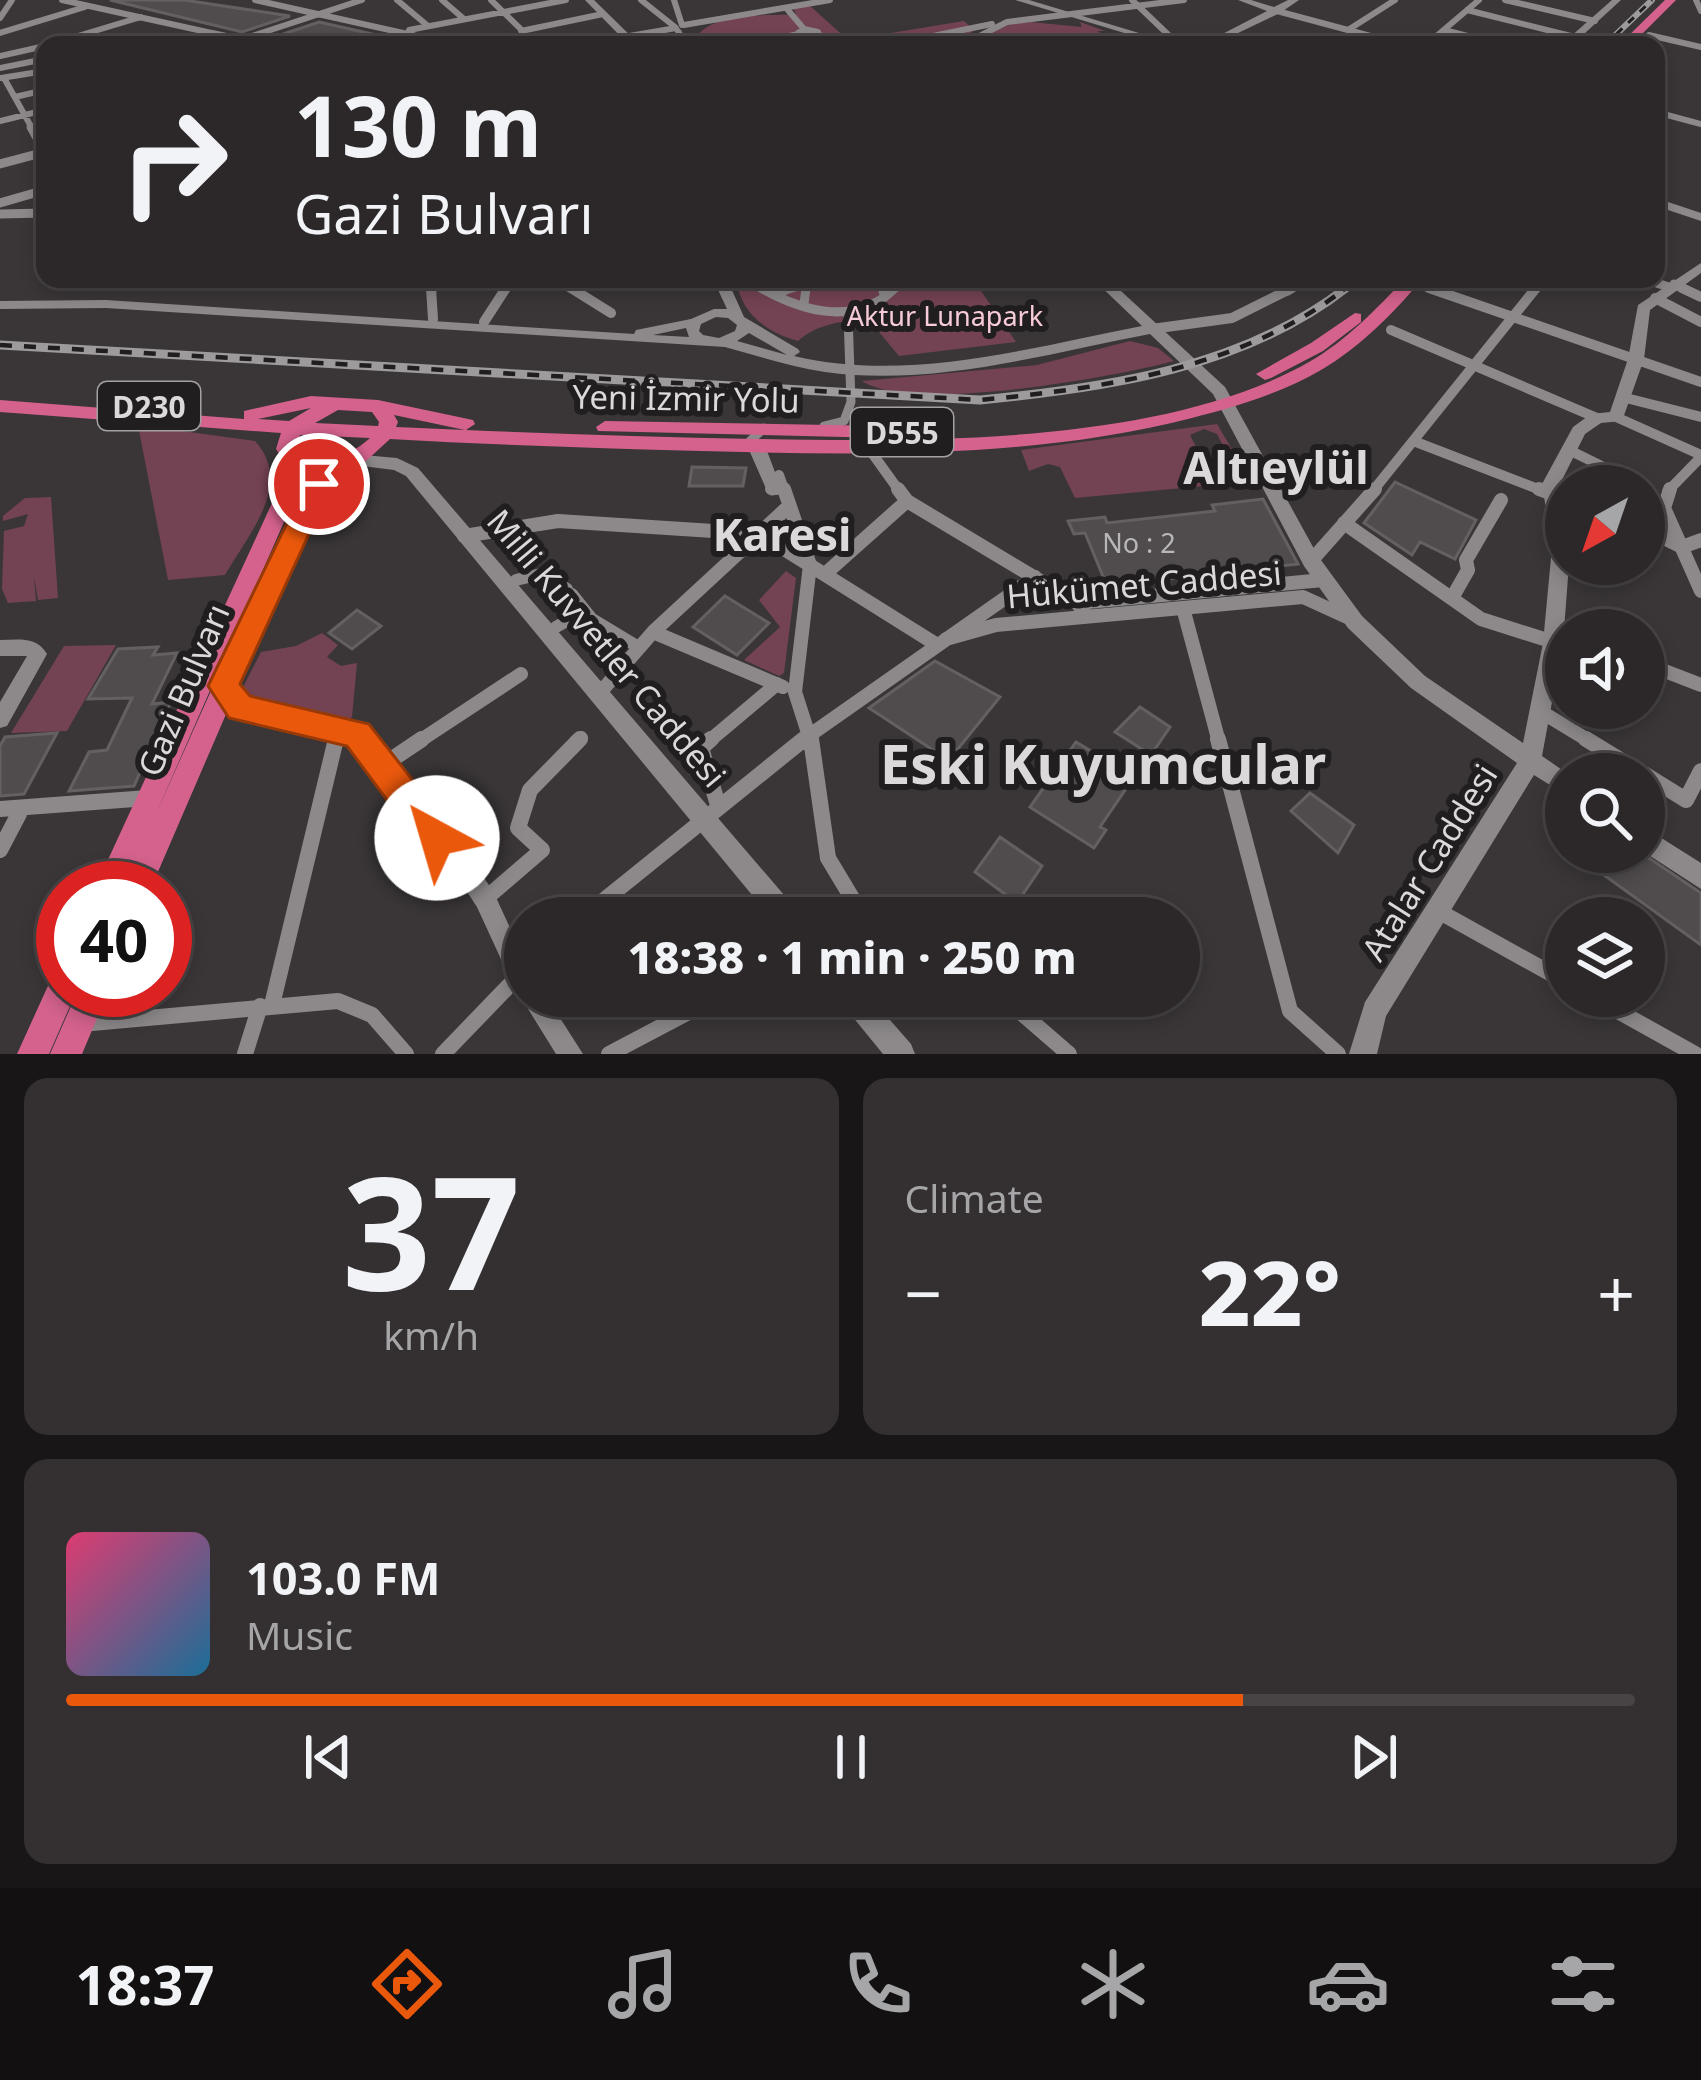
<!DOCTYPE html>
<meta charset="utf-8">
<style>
:root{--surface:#2c2829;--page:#343031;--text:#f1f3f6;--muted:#a6a6a8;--line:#484446;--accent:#ea580c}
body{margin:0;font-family:"Noto Sans",sans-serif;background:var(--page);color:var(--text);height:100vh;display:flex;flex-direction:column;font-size:45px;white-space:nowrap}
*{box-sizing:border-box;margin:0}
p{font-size:39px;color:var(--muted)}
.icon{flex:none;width:66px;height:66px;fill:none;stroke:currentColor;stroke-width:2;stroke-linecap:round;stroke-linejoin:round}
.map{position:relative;height:1054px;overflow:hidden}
.details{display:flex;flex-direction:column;gap:24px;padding:24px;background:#181617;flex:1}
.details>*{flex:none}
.hud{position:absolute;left:36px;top:36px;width:1629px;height:252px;border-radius:24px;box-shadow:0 6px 18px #0003,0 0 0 3px var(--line);background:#2c2829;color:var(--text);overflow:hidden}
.needle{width:78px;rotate:220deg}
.tools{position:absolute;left:1545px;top:465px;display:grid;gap:24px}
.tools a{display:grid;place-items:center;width:120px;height:120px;border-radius:50%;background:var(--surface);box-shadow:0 6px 18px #0003,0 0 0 3px var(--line);font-size:60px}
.speed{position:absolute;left:36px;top:861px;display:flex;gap:24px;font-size:60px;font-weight:700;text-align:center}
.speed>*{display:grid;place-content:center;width:156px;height:156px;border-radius:50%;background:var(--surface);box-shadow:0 6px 18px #0003,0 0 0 3px var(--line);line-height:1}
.speed .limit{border:18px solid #d22;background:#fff;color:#111}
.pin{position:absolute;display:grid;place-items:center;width:102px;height:102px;color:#fff;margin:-51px;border:6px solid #fff;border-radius:50%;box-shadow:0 3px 12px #0007}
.me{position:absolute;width:132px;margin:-66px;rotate:321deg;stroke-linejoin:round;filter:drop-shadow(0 0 9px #0008)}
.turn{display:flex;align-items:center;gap:42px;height:252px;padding:0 60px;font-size:54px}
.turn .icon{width:156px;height:156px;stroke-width:2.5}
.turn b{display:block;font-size:84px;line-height:102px}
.big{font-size:90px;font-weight:800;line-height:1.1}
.details .widget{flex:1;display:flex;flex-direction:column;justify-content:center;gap:18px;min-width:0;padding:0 42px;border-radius:24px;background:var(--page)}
.details .dial{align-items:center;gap:0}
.dial b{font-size:156px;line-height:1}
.song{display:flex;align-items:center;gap:36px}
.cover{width:144px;height:144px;border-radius:18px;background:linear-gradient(135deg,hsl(340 70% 55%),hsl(200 70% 35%))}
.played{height:12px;border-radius:6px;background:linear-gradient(90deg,var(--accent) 75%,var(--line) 75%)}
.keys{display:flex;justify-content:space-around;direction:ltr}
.heat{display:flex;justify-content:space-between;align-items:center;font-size:66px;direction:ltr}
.details .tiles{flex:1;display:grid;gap:24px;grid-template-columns:1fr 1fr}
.widget:last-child{grid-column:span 2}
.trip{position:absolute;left:504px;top:897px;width:696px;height:120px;border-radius:60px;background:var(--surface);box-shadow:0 6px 18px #0003,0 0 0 3px var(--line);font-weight:800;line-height:120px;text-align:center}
.dock{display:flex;height:192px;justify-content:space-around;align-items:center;background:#121010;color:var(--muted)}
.dock .icon{width:84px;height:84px}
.dock .active{color:var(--accent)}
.dock b{font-size:54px;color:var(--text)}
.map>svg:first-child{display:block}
.green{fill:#744353}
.building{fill:#504c4d;stroke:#646061;stroke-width:3}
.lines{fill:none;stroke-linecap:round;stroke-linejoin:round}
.pedestrian-far3{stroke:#8d898a;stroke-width:6}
.pedestrian-far2{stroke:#8d898a;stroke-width:8}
.pedestrian-far1{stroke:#8d898a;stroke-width:9}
.pedestrian{stroke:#8d898a;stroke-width:12}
.minor-far4{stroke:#8d898a;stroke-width:6}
.minor-far3{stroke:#8d898a;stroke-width:9}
.minor-far2{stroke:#8d898a;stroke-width:10}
.minor-far1{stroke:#8d898a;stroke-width:14}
.minor{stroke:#8d898a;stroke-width:16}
.tertiary{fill:#8d898a;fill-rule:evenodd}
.secondary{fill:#8d898a;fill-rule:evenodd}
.trunk{fill:#d4628d;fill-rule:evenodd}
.rail-far1-casing{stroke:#9e9b9c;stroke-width:6}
.rail-casing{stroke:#9e9b9c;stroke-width:9}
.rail-far1{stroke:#201e1f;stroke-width:3;stroke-dasharray:8;stroke-linecap:butt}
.rail{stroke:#201e1f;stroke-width:4.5;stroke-dasharray:12;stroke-linecap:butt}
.route{fill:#ea580c;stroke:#983908;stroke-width:3}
.labels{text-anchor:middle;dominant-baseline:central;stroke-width:12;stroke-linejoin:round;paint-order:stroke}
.far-park-label{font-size:27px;fill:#f7cbd7;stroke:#201e1f}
.number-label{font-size:27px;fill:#b8b6b7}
.shield{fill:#201e1f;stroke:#a3a1a2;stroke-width:3}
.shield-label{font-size:30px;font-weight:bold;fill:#dbd9da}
.street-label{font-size:33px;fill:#dbd9da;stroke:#201e1f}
.district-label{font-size:45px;font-weight:bold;fill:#dbd9da;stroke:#201e1f}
.near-district-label{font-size:54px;font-weight:bold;fill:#dbd9da;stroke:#201e1f}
</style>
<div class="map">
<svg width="1701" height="1054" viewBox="0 0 1701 1054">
<rect width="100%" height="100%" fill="#3a3637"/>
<path class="green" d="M 809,5 L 848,40 L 964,21 L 974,30 L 958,45 L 691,45 C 707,9 766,17 796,14 L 793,8 Z
M 1030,22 L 1082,27 L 1080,22 L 1105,31 L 1097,31 L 1122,45 L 967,45 L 1010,24 Z
M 736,279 L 973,279 L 1016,342 L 899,356 L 869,320 C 843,320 817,324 798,341 C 766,332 741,314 736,279 Z
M 1130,341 L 1158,348 L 1174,361 C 1115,377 911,414 862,381 L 1037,365 Z
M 1217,424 L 1252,483 L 1243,484 L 1217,434 L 1204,429 L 1190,435 L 1215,485 L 1075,498 L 1060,467 L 1048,464 L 1029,471 L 1021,450 Z
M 138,425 L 255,441 C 294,484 249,533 225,575 L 168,580 Z
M 51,497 L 58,598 L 38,600 L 34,576 L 36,601 L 8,603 L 2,589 L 4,531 L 24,526 L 28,514 L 3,521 L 3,516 L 25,498 Z
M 786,571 L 796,578 L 784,673 L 779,676 L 744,660 L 780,627 L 759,600 Z
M 322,633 L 338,645 L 327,657 L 341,666 L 357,663 L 352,717 L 345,721 C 307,716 275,710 241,691 L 261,652 L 296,646 Z
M 116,645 L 67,731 L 11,733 L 64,646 Z"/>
<path class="building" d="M 110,0 L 184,0 L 290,16 L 242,32 Z
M 319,22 L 412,43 L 411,45 L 291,45 L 271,38 Z
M 692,467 L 746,468 L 743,486 L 689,486 Z
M 1395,482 L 1476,520 L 1455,559 L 1420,542 L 1412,555 L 1364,523 Z
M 1263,499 L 1298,564 L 1107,586 L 1085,533 L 1074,534 L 1068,521 L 1105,517 L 1107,523 L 1215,511 L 1212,505 Z
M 725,596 L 769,623 L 737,655 L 693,627 Z
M 357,610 L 381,626 L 352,649 L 329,633 Z
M 158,647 L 153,655 L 177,653 L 152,704 L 171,702 L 134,786 L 69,791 L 89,752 L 107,750 L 132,698 L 88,699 L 118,649 Z
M 935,661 L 1000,697 L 957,750 L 944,741 L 939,754 L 869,708 Z
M 1140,707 L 1170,727 L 1151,755 L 1115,732 Z
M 57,733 L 24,794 L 0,796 L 0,746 L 5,737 Z
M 1076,742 L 1134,777 L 1100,827 L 1106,830 L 1094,848 L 1030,807 Z
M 1310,793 L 1354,825 L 1338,853 L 1291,811 Z
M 1000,837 L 1042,866 L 1017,903 L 975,872 Z
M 1572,852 L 1640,852 L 1701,893 L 1701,945 Z"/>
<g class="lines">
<path class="pedestrian-far3" d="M 787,9 L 804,29
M 804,29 L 818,32 L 798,33 Z
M 816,35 L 898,45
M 734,36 L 743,36 L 745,39 L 733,41 Z
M 894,44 L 992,24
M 744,45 L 799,34"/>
<path class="pedestrian-far2" d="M 750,279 L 766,291
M 880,279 L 883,291
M 784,291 L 807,284 L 806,291
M 892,291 L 904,279"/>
<path class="pedestrian-far1" d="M 761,288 C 805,313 857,326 895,288
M 882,288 L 885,297
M 777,296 L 788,288
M 804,304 L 806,288
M 824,426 L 844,421 L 851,402 L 848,315
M 763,453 L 777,490 L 772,491 L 750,441 L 764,428"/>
<path class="pedestrian" d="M 771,489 L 776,489
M 516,580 L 541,574 L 567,589
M 572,594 L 592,619 L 640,648
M 556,627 L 584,611"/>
<path class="minor-far4" d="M 62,0 L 207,32 L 228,45
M 255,0 L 457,45
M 397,0 L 428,26
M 442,0 L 464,19
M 491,0 L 537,45
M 641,0 L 675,27
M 674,0 L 682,25
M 1132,0 L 1179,45
M 1505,0 L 1595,21
M 1696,0 L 1701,11
M 1467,10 L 1575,37
M 1277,11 L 1404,45
M 0,18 L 12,0
M 684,25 L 830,0
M 409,30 L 566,0
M 1348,30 L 1395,0
M 1444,30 L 1503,45
M 521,31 L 603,14
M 678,31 L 686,45
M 0,33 L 85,7
M 1649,35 L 1701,47
M 243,39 L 362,0
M 48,45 L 141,17
M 163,45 L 207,32 L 270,45
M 577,45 L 676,28
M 962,45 L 1007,22 L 1184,0
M 1426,45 L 1479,0
M 0,56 L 45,46
M 0,68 L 45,59
M 1,78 L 45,71
M 4,78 L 33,130
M 15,97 L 45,90
M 1656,112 L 1701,124
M 0,121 L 45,110"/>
<path class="minor-far3" d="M 0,164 L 45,152 L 31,127
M 0,203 L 45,190
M 0,214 L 45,213
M 431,279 L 432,291
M 549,279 L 578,291
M 1644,279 L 1669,287
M 1412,282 L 1438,291
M 1674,284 L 1688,291
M 504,291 L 512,279
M 1288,291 L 1303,279
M 1534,291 L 1543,279"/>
<path class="minor-far2" d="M 431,288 L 433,319
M 571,288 L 611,313
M 1429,288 L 1701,382
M 1682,288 L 1701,297
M 1655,298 L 1701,322
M 484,322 L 506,288
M 1152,329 L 1232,318 L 1292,288
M 1391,330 L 1597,418
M 1622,397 L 1701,417
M 1616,417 L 1701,455
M 1416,442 L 1546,492
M 867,446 L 900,492
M 1567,449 L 1642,486
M 779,475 L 785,492
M 1372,492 L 1536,288
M 1667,492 L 1701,457"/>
<path class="minor-far1" d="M 784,489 L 810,565 L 795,692 L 811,742
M 898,489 L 907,501 L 1077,603 L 1087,616
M 1539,489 L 1566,499
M 1670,489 L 1664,508 L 1701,591
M 1344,523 L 1481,619 L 1566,646
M 1644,528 L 1682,547 L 1701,540
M 464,536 L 558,521 L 760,534 L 934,643
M 1311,561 L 1375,489
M 825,574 L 907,501
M 1452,598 L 1468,570 L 1466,560 L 1501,500
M 1077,603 L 1323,580
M 1183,608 L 1219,742
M 653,632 L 783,687
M 946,639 L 996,625 L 1303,597 L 1349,618
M 1644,663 L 1701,685
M 598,695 L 653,632 L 788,507
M 1540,711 L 1591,742
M 335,742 L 338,729
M 418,742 L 521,674
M 576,742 L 581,738
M 708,742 L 777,684
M 800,742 L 1035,577"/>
<path class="minor" d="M 711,739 L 701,748 L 718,805
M 811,739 L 828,858 L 864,918
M 1218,739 L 1290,1011 L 1338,1054
M 1586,739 L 1643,774
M 382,766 L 422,739
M 1644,774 L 1686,800 L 1701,771
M 0,809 L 148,798
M 0,850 L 22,808
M 485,899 L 542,850 L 518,828 L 530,790 L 580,739
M 1440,912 L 1566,982
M 582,918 L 804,739
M 955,996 L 975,996
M 1002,996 L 1069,1054
M 1591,996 L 1695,1054
M 272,1005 L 336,739
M 81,1024 L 338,1001 L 372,1015 L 406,1054
M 245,1054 L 260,1006
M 443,1054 L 525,969
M 609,1054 L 719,996"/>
<path class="tertiary" d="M 0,640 C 19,640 36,636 47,654 L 7,726 L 0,728 L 0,702 L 27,656 L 0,656 Z
M 224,678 L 231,680 L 246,701 L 364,729 L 419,807 L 469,856 L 493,891 L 525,960 L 525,996 L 546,996 L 583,1054 L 556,1054 L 520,996 L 517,994 L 477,907 L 453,870 L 405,821 L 351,742 L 233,714 L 214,686 L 217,680 Z"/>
<path class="secondary" d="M 585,0 L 594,0 L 640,45 L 629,45 Z
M 1015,0 L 1029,0 L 1179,45 L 1164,45 Z
M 1238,0 L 1251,0 L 1274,7 L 1288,0 L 1299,0 L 1280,13 L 1213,45 L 1201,45 L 1267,11 Z
M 1612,0 L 1621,0 L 1572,45 L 1561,45 Z
M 1656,198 L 1701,213 L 1701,221 L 1656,206 Z
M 1701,263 L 1701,273 L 1650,310 L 1644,359 L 1622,421 L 1601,423 L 1585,434 L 1560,484 L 1566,522 L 1566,564 L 1569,564 L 1563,643 L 1542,756 L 1568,774 L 1566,774 L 1566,795 L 1534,775 L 1386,1016 L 1377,1054 L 1349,1054 L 1365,1002 L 1517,763 L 1411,688 L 1348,628 L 1304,566 L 1213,394 L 1150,334 C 1045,354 932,387 825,372 C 791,367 758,356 725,347 L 106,308 L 0,309 L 0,301 L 106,300 L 634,334 L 636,330 L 691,319 L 714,309 L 727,309 L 713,279 L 727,279 L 744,317 L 798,349 L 800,352 L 794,356 C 908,383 1029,348 1142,326 L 1093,279 L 1108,279 L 1225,387 L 1318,556 L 1362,616 L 1425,676 L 1523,743 L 1543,643 L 1552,547 L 1542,484 L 1573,427 L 1591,414 L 1610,412 L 1628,359 L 1638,305 ZM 716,317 L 728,318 L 737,325 L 735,331 L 719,338 L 703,335 L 699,331 L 701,324 ZM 686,328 L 689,337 L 653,335 ZM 749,333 L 787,355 L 737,341 Z
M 352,454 L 397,458 L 418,468 L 796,909 L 799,918 L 771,918 L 406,476 L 394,470 L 346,464 L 344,460 Z
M 1644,827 L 1701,863 L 1701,889 L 1644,852 Z
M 839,996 L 869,996 L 911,1044 L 915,1054 L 883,1054 L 843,1005 Z"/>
<path class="trunk" d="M 1665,0 L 1676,0 L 1631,45 L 1619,45 Z
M 1405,279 L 1422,279 C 1394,313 1359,348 1321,370 C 1282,393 1235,407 1192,418 C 1032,459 865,455 701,451 C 598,448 494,445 390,439 L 366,461 L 346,469 L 318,501 L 151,888 L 95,888 L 278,490 L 280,455 L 276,449 L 281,433 L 0,412 L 0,400 L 244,419 L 244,411 L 311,396 L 378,400 L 473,420 L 475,424 L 466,430 C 563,434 660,437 757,439 C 921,442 1164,445 1309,362 C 1346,341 1376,309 1405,279 ZM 311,408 L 289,421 L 258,419 ZM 338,410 L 372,412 L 379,422 L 378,426 L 315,423 ZM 394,415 L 465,430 L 396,427 L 398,422 ZM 300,435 L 370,438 C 349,457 319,469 296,447 ZM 299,468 L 320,472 L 303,492 L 283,530 L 155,816 L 298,490 Z
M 1355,313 L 1361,314 L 1361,322 L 1323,351 L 1271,378 L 1265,380 L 1256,374 L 1311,343 Z
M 605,421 L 886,426 L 896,432 L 886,438 L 598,431 L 596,427 Z
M 63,973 L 63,990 L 77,990 L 49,1054 L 17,1054 L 52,977 Z
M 78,990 L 109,990 L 82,1054 L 50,1054 Z"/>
<g class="rail-far1-casing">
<path id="rail-far1" d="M 1605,45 L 1652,0
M 1343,291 L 1358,279"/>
</g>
<g class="rail-casing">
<path id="rail" d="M 0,345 L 980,400 C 1107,388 1243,368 1346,288"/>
</g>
<use href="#rail-far1" class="rail-far1"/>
<use href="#rail" class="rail"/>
</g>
<path class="route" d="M 319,475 L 332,484 L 240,684 L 250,696 L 369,724 L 449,827 L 455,838 L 449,850 L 437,855 L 424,850 L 347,746 L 229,718 L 208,686 L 306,484 Z"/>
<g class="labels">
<g class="far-park-label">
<text x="945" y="315">Aktur Lunapark</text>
</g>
<g class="number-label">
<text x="1139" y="542">No : 2</text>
</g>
<g class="shield">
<rect x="98" y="382" width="102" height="48" rx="9"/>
<rect x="851" y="408" width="102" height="48" rx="9"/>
</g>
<g class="shield-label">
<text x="149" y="406">D230</text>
<text x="902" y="432">D555</text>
</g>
<g class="street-label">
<text transform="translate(686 398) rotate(1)">Yeni İzmir Yolu</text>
<text transform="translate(1144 584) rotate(-5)">Hükümet Caddesi</text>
<text transform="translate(607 648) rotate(50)">Milli Kuvvetler Caddesi</text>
<text transform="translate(183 690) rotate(-67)">Gazi Bulvarı</text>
<text transform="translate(1429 862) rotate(-58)">Atalar Caddesi</text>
</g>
<g class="district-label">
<text x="1276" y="466">Altıeylül</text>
<text x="782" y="533">Karesi</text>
</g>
<g class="near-district-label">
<text x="1103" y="763">Eski Kuyumcular</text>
</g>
</g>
</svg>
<div class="tools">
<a><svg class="needle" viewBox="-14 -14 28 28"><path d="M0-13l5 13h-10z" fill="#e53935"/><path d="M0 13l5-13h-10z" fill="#a6a6a8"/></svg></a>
<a><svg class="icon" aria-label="sound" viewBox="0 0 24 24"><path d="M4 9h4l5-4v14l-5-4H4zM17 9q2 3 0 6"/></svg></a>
<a><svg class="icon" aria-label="search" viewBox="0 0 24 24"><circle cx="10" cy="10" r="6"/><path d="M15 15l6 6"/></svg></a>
<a><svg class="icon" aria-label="layers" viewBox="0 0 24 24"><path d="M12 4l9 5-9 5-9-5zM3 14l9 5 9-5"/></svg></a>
</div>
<div class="speed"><div class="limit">40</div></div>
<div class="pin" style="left:319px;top:484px;background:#d93025"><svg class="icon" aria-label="arrive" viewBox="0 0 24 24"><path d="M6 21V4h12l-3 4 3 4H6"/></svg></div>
<svg class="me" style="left:437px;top:838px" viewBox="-20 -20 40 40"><circle r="19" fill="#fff"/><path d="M0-13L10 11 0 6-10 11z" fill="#ea580c"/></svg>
<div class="trip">18:38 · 1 min · 250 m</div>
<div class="hud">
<div class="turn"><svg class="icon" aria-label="right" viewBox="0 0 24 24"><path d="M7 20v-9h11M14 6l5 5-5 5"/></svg><div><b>130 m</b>Gazi Bulvarı</div></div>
</div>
</div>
<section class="details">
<div class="tiles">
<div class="widget dial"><b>37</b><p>km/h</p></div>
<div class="widget"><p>Climate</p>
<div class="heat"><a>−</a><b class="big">22°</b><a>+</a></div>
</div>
<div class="widget">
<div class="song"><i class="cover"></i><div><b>103.0 FM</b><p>Music</p></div></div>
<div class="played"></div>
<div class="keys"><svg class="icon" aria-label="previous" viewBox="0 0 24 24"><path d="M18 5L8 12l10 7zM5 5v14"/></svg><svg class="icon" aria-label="pause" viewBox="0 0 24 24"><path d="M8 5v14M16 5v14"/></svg><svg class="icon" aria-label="next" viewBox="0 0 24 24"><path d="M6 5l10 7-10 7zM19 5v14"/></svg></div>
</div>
</div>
</section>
<nav class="dock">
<b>18:37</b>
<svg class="icon active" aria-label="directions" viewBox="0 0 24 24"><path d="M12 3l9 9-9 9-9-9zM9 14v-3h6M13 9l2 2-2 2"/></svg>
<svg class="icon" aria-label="music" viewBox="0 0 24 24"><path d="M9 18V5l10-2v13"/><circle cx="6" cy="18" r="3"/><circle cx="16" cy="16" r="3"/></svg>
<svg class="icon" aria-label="phone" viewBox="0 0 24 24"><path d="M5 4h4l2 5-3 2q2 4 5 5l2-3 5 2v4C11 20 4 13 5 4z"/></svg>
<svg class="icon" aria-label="climate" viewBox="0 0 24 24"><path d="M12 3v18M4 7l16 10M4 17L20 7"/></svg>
<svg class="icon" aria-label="car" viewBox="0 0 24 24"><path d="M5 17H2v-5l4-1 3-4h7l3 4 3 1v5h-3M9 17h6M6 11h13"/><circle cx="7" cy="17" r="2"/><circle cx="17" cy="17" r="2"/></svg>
<svg class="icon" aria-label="filters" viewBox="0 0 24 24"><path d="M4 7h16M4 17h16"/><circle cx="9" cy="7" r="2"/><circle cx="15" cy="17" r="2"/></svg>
</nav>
